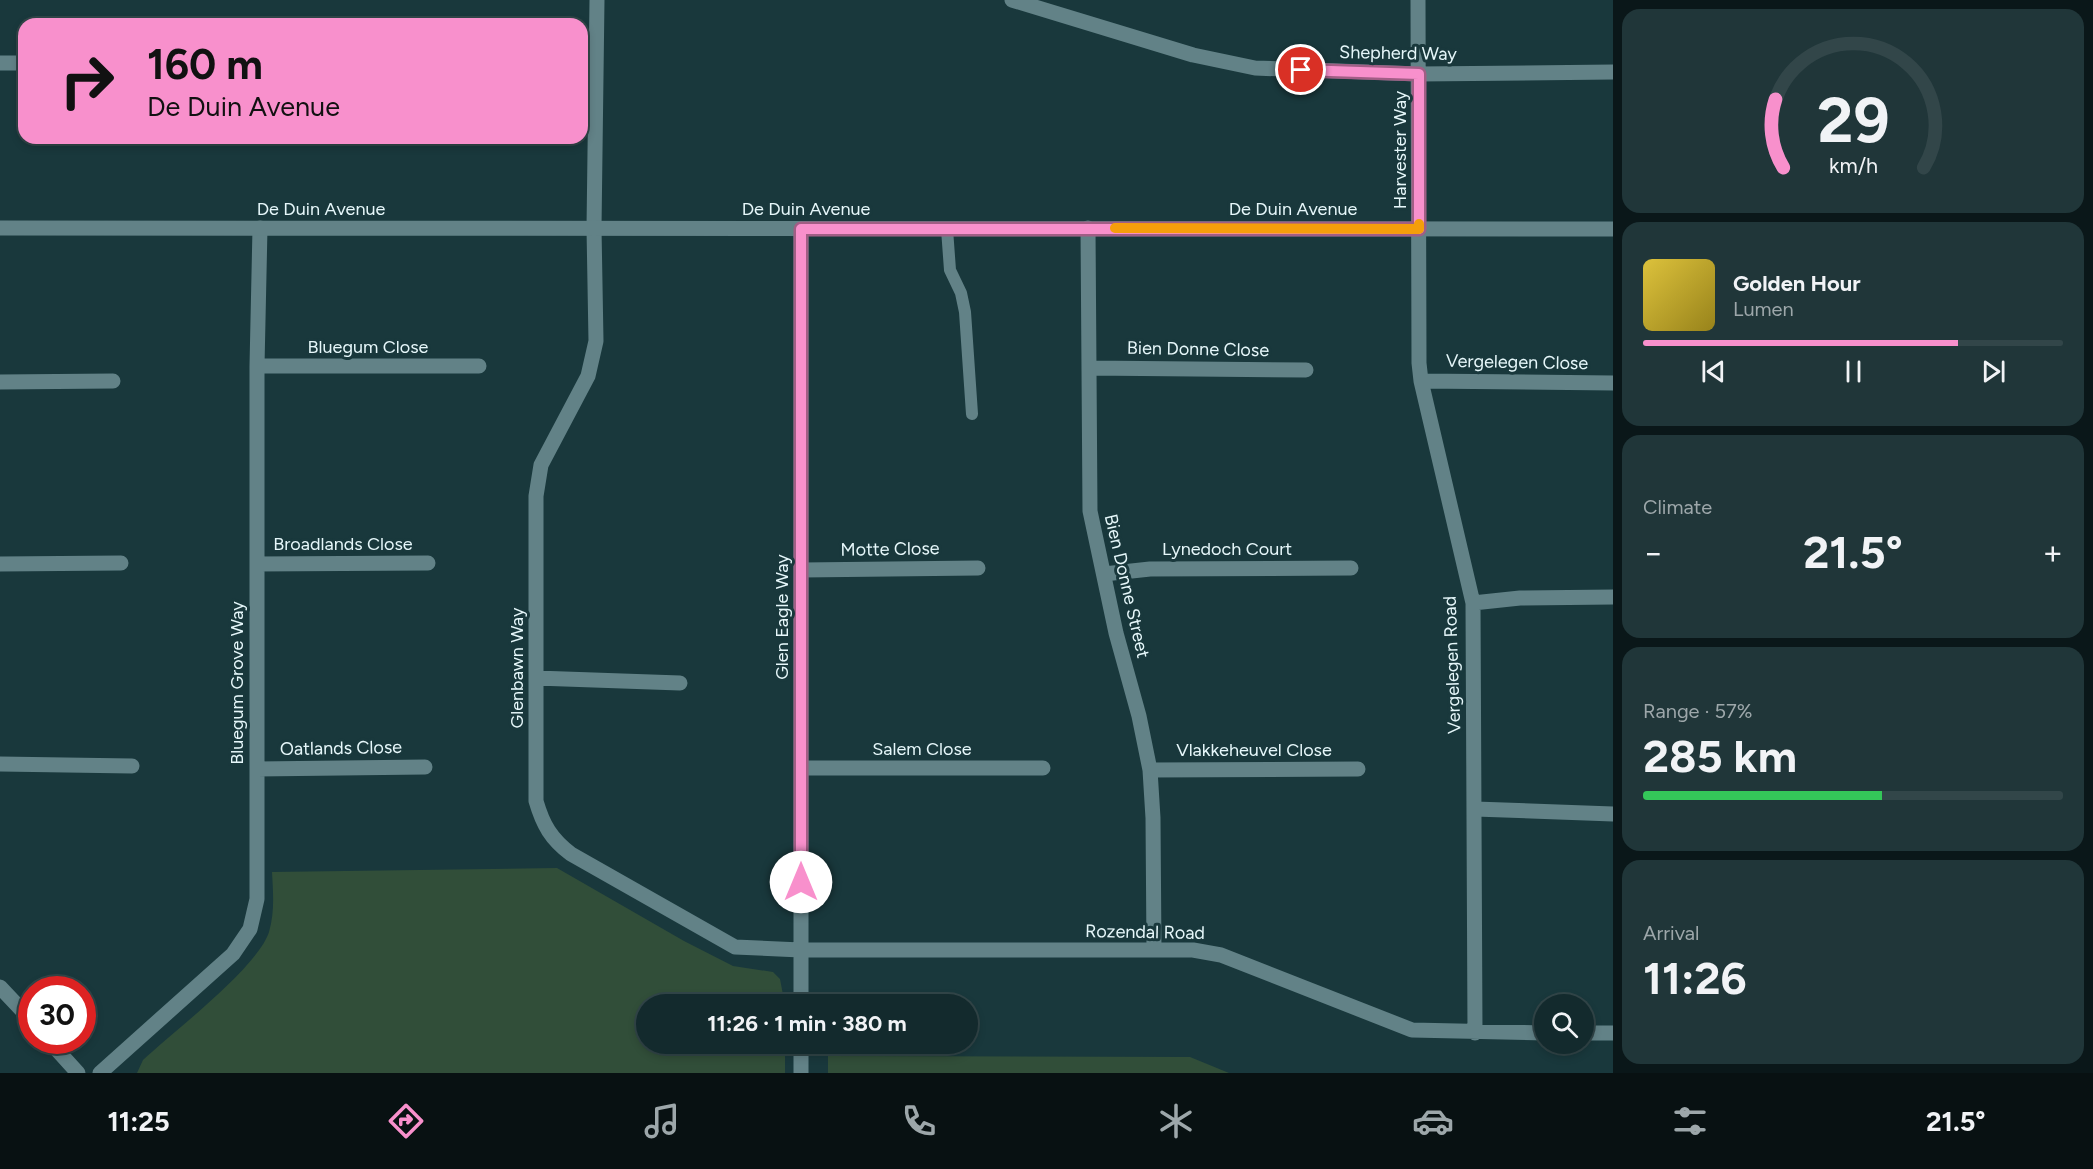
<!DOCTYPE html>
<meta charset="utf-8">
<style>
:root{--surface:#132a2d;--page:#203639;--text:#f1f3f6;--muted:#9da7aa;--line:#324649;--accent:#f890cc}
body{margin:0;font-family:Figtree,sans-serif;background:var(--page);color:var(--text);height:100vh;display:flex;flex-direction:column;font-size:22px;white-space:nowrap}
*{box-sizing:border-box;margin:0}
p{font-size:20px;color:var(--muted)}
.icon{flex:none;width:33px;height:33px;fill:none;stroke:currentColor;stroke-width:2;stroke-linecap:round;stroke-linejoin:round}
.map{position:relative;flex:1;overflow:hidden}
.sheet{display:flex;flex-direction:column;gap:9px;padding:9px;background:#0a1719;width:480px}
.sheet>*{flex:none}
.banner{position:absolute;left:18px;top:18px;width:570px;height:126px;border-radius:18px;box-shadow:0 3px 9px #0003,0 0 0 2px var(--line);background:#f890cc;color:#111;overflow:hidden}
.tools{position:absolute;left:1534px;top:994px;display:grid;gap:12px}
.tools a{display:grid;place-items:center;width:60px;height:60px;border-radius:50%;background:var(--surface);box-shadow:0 3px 9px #0003,0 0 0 2px var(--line);font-size:30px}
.speed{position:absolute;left:18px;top:976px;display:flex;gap:12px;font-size:30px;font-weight:700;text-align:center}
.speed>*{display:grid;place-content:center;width:78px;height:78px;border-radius:50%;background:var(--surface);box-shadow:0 3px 9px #0003,0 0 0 2px var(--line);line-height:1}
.speed .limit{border:9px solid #d22;background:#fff;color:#111}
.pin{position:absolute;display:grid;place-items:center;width:51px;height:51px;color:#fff;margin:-26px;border:3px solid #fff;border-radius:50%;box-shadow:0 2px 6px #0007}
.me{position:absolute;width:66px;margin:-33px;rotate:0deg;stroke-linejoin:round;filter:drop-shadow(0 0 4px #0008)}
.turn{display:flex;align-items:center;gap:21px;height:126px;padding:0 30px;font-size:27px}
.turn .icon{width:78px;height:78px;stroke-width:2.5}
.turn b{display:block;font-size:42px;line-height:51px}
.big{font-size:45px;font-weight:700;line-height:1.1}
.sheet .tile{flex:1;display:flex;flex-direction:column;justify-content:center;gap:9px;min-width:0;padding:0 21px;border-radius:18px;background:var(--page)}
.sheet .dial{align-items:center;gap:0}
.dial svg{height:156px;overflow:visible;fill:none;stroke:var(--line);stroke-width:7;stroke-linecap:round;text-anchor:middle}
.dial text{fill:var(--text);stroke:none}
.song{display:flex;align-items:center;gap:18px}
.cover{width:72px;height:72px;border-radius:9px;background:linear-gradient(135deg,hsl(50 70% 55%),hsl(50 70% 35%))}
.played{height:6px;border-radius:3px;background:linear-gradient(90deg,var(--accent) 75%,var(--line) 75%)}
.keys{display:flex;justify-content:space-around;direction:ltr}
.heat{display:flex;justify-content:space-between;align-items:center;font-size:33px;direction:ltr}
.charge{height:9px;border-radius:4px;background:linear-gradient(90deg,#34c759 57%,var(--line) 0)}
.trip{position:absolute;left:636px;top:994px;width:342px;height:60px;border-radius:30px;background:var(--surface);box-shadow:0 3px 9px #0003,0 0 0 2px var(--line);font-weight:700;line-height:60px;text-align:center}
.dock{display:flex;height:96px;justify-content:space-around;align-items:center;background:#081112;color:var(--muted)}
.dock .icon{width:42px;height:42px}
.dock .selected{color:var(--accent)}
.dock b{font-size:27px;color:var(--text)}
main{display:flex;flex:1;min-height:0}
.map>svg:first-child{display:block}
.green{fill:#314e39}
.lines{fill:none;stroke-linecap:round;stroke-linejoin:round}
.lane{stroke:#628287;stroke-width:12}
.street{stroke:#628287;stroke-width:15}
.secondary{stroke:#628287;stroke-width:15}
.route-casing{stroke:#a15e85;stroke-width:15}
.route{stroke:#f890cc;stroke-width:10}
.slow{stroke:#f59e0b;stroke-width:10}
.labels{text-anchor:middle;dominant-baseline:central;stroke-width:6;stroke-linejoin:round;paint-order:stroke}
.street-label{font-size:18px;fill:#e6f7fa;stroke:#19383c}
</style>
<main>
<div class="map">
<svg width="1613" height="1073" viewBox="0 0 1613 1073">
<rect width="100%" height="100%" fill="#19383c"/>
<path class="green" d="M 557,868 L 684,941 L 733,966 L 773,972 L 780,979 L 785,1005 L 646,1005 L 646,1044 L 785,1044 L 785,1073 L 137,1073 L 143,1060 C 173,1032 258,967 269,932 C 275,912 273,891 272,872 Z
M 828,1056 L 1190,1057 L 1229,1073 L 828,1073 Z"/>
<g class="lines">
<path class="lane" d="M 947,229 L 950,270 L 961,293 L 965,312 L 972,414"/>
<path class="street" d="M 597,0 L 594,228 L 596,341 L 588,376 L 541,465 L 536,496 L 536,801 C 543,825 551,839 571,854 L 735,947 L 801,950 L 1193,950 L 1221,955 L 1412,1030 L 1545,1033
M 1012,0 L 1193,55 L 1255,68 L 1419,74 L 1613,72
M 1418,0 L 1419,363 L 1421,381 L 1473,603 L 1475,1033
M 0,63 L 24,63
M 1088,228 L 1090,511 L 1116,633 L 1139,716 L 1150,770 L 1153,818 L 1154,950
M 801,229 L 801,1005
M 257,366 L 479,366
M 1089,368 L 1306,370
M 1421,381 L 1613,383
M 0,382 L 113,381
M 0,564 L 121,563
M 257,564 L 428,563
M 802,570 L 978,568
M 1104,574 L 1150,569 L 1351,568
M 1473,603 L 1520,598 L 1613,597
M 536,678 L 680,683
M 0,764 L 132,766
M 801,768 L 1043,768
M 257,769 L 425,767
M 1150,770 L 1358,769
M 1475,809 L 1613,814
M 0,987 L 32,1021
M 1584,1033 L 1613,1033
M 49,1041 L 78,1073
M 100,1073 L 233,954 L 250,929 L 257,899 L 257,366 L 260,228
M 801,1073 L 801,1044"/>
<path class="secondary" d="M 0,228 L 1613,229"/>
</g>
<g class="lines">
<g class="route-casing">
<path id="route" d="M 801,882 L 801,229 L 1419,229 L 1419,74 L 1301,70"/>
</g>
<use href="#route" class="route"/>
<path class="slow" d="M 1115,228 L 1419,229 L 1419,224"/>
</g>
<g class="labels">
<g class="street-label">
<text transform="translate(1398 53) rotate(1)">Shepherd Way</text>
<text transform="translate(1400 150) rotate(-90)">Harvester Way</text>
<text x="321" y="209">De Duin Avenue</text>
<text x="806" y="209">De Duin Avenue</text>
<text x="1293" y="209">De Duin Avenue</text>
<text x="368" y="347">Bluegum Close</text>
<text transform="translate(1198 349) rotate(1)">Bien Donne Close</text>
<text transform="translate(1517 362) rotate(1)">Vergelegen Close</text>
<text x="343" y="544">Broadlands Close</text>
<text transform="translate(890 549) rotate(-1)">Motte Close</text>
<text x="1227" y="549">Lynedoch Court</text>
<text transform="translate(1127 586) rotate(77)">Bien Donne Street</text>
<text transform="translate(782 617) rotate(-90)">Glen Eagle Way</text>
<text transform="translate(1452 665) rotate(-92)">Vergelegen Road</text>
<text transform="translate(517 668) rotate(-90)">Glenbawn Way</text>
<text transform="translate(237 683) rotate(-90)">Bluegum Grove Way</text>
<text transform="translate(341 748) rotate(-1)">Oatlands Close</text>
<text x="922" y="749">Salem Close</text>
<text x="1254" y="750">Vlakkeheuvel Close</text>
<text transform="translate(1145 932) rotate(1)">Rozendal Road</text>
</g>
</g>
</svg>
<div class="tools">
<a><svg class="icon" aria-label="search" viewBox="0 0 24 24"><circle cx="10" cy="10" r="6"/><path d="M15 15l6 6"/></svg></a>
</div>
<div class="speed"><div class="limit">30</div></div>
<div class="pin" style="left:1301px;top:70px;background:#d93025"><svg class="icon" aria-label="arrive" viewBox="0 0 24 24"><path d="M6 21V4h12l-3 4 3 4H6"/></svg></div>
<svg class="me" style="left:801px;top:882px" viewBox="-20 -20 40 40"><circle r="19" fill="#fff"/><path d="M0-13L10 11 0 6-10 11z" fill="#f890cc"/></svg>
<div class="trip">11:26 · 1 min · 380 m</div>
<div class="banner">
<div class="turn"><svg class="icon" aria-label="right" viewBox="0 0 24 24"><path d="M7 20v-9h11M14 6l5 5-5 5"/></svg><div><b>160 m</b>De Duin Avenue</div></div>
</div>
</div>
<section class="sheet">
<div class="tile dial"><svg viewBox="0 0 100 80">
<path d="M14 69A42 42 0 1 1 86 69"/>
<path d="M14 69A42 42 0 0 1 10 34" stroke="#f890cc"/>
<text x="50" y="56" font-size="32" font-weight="700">29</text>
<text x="50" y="72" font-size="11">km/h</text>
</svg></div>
<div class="tile">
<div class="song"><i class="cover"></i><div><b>Golden Hour</b><p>Lumen</p></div></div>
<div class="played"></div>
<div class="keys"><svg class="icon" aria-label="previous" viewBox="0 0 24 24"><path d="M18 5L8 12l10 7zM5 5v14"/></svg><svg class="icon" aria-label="pause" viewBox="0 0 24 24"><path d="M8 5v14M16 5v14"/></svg><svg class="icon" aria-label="next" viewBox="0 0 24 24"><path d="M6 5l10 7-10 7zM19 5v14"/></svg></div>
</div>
<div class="tile"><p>Climate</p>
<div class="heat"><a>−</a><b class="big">21.5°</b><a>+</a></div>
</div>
<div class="tile"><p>Range · 57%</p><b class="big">285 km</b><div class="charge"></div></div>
<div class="tile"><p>Arrival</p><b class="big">11:26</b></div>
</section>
</main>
<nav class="dock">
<b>11:25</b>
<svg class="icon selected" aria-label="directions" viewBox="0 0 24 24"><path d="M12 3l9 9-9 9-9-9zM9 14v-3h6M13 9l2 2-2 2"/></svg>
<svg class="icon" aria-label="music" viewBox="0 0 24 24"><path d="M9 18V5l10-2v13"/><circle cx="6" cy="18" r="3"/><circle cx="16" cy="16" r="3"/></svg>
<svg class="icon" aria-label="phone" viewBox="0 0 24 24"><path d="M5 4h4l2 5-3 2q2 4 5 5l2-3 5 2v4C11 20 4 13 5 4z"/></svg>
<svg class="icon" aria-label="climate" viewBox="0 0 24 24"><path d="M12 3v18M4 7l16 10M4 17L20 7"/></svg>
<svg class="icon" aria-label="car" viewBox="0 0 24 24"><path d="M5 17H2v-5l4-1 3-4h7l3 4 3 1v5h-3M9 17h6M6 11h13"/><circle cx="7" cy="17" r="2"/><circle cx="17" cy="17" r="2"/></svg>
<svg class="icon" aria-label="filters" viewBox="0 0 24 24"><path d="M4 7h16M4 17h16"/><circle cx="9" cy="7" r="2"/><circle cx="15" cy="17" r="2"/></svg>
<b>21.5°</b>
</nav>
